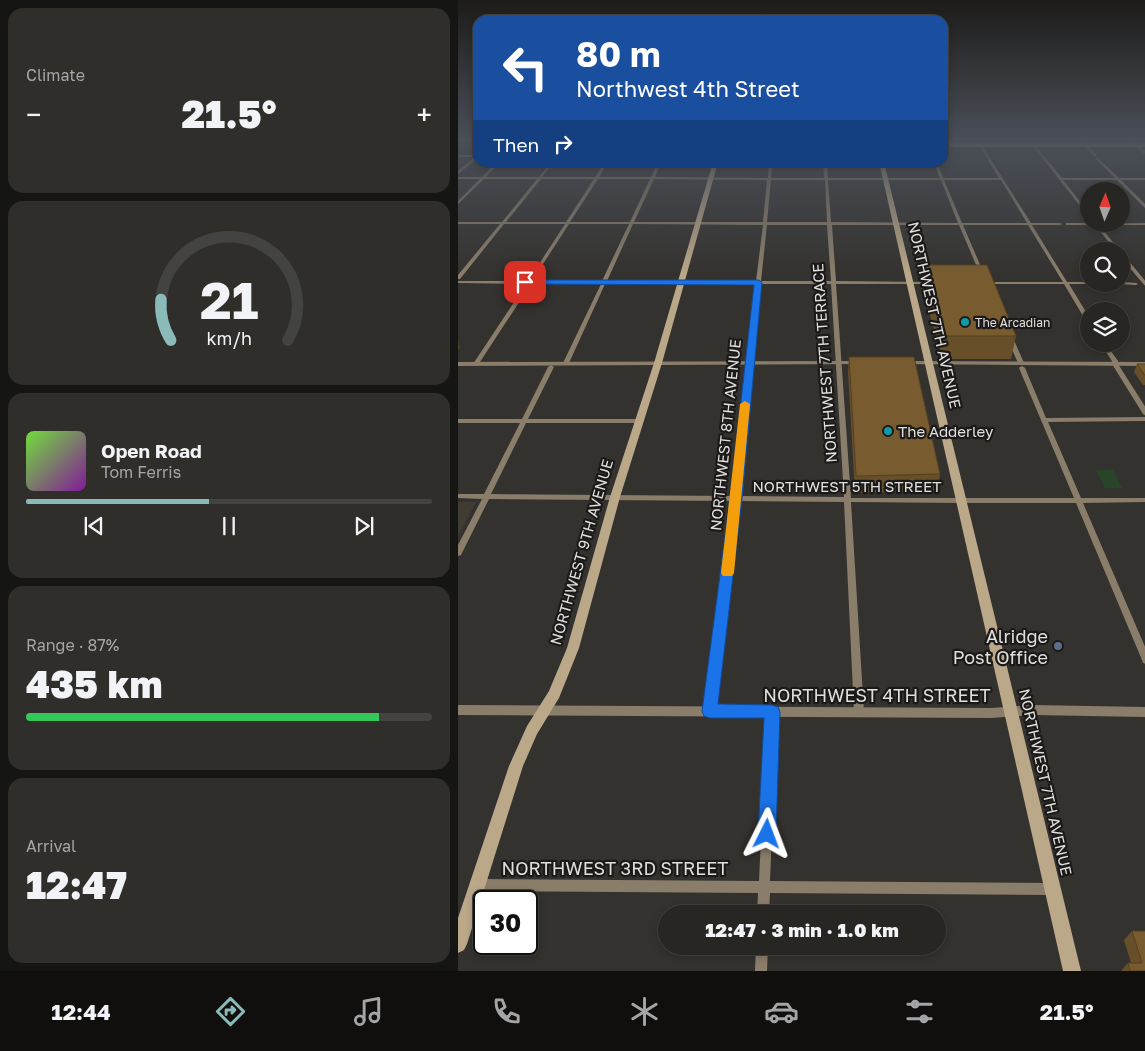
<!DOCTYPE html>
<meta charset="utf-8">
<style>
:root{--surface:#272623;--page:#2f2e2b;--text:#f1f3f6;--muted:#a4a5a6;--line:#434341;--accent:#8bbbb9}
body{margin:0;font-family:"Golos Text",sans-serif;background:var(--page);color:var(--text);height:100vh;display:flex;flex-direction:column;font-size:19px;white-space:nowrap}
*{box-sizing:border-box;margin:0}
p{font-size:16px;color:var(--muted)}
.icon{flex:none;width:28px;height:28px;fill:none;stroke:currentColor;stroke-width:2;stroke-linecap:round;stroke-linejoin:round}
.map{position:relative;flex:1;overflow:hidden}
.side{display:flex;flex-direction:column;gap:8px;padding:8px;background:#151513;width:458px}
.side>*{flex:none}
.top-card{position:absolute;left:15px;top:15px;width:475px;height:152px;border-radius:15px;box-shadow:0 2px 8px #0003,0 0 0 1px var(--line);background:#1a4fa0;color:#fff;overflow:hidden}
.needle{width:32px;rotate:2deg}
.fabs{position:absolute;left:622px;top:182px;display:grid;gap:10px}
.fabs a{display:grid;place-items:center;width:50px;height:50px;border-radius:50%;background:var(--surface);box-shadow:0 2px 8px #0003,0 0 0 1px var(--line);font-size:25px}
.speed{position:absolute;left:15px;top:890px;display:flex;gap:10px;font-size:25px;font-weight:700;text-align:center}
.speed>*{display:grid;place-content:center;width:65px;height:65px;border-radius:50%;background:var(--surface);box-shadow:0 2px 8px #0003,0 0 0 1px var(--line);line-height:1}
.speed .limit{border:2px solid #111;border-radius:8px;background:#fff;color:#111}
.pin{position:absolute;display:grid;place-items:center;width:42px;height:42px;color:#fff;margin:-21px;border-radius:10px;box-shadow:0 2px 8px #0006}
.me{position:absolute;width:55px;margin:-28px;rotate:3deg;stroke-linejoin:round;filter:drop-shadow(0 0 4px #0008)}
.turn{display:flex;align-items:center;gap:18px;height:105px;padding:0 20px;font-size:22px}
.turn .icon{width:65px;height:65px;stroke-width:2.5}
.turn b{display:block;font-size:35px;line-height:42px}
.then{display:flex;align-items:center;height:48px;padding:0 20px;background:#0003;gap:10px;font-size:19px}
.big{font-size:38px;font-weight:800;line-height:1.1}
.side .card{flex:1;display:flex;flex-direction:column;justify-content:center;gap:8px;min-width:0;padding:0 18px;border-radius:15px;background:var(--page)}
.side .dial{align-items:center;gap:0}
.dial svg{height:130px;overflow:visible;fill:none;stroke:var(--line);stroke-width:7;stroke-linecap:round;text-anchor:middle}
.dial text{fill:var(--text);stroke:none}
.song{display:flex;align-items:center;gap:15px}
.cover{width:60px;height:60px;border-radius:8px;background:linear-gradient(135deg,hsl(100 70% 55%),hsl(290 70% 35%))}
.played{height:5px;border-radius:2px;background:linear-gradient(90deg,var(--accent) 45%,var(--line) 45%)}
.keys{display:flex;justify-content:space-around;direction:ltr}
.heat{display:flex;justify-content:space-between;align-items:center;font-size:28px;direction:ltr}
.charge{height:8px;border-radius:4px;background:linear-gradient(90deg,#34c759 87%,var(--line) 0)}
.trip{position:absolute;left:200px;top:905px;width:288px;height:50px;border-radius:25px;background:var(--surface);box-shadow:0 2px 8px #0003,0 0 0 1px var(--line);font-weight:800;line-height:50px;text-align:center}
.tabs{display:flex;height:80px;justify-content:space-around;align-items:center;background:#100f0e;color:var(--muted)}
.tabs .icon{width:35px;height:35px}
.tabs .current{color:var(--accent)}
.tabs b{font-size:22px;color:var(--text)}
main{display:flex;flex:1;min-height:0}
.map>svg:first-child{display:block}
.built{fill:#413c33}
.green{fill:#28452a}
.lines{fill:none;stroke-linecap:round;stroke-linejoin:round}
.minor{fill:#8a7e6a;fill-rule:evenodd}
.tertiary{fill:#8a7e6a;fill-rule:evenodd}
.secondary{fill:#bba889;fill-rule:evenodd}
.primary{fill:#e1c9a0;fill-rule:evenodd}
.wall{fill:#674f29}
.shaded-wall{fill:#544022}
.building{fill:#785c30;stroke:#544022}
.route{fill:#1a73e8;stroke:#114b97}
.slow{fill:#f59e0b}
.culture-dot{fill:#0f9aa8;stroke:#1b1a19;stroke-width:2}
.service-dot{fill:#5c6f8a;stroke:#1b1a19;stroke-width:2}
.labels{text-anchor:middle;dominant-baseline:central;stroke-width:4.5;stroke-linejoin:round;paint-order:stroke}
.far-poi-label{font-size:12px;fill:#e0dfdd;stroke:#1b1a19;text-anchor:start}
.street-label{font-size:15px;fill:#e0dfdd;stroke:#1b1a19}
.poi-label{font-size:15px;fill:#e0dfdd;stroke:#1b1a19;text-anchor:start}
.near-poi-label{font-size:18px;fill:#e0dfdd;stroke:#1b1a19;text-anchor:end}
.near-street-label{font-size:18px;fill:#e0dfdd;stroke:#1b1a19}
</style>
<main>
<section class="side">
<div class="card"><p>Climate</p>
<div class="heat"><a>−</a><b class="big">21.5°</b><a>+</a></div>
</div>
<div class="card dial"><svg viewBox="0 0 100 80">
<path d="M14 69A42 42 0 1 1 86 69"/>
<path d="M14 69A42 42 0 0 1 8 44" stroke="#8bbbb9"/>
<text x="50" y="56" font-size="32" font-weight="700">21</text>
<text x="50" y="72" font-size="11">km/h</text>
</svg></div>
<div class="card">
<div class="song"><i class="cover"></i><div><b>Open Road</b><p>Tom Ferris</p></div></div>
<div class="played"></div>
<div class="keys"><svg class="icon" aria-label="previous" viewBox="0 0 24 24"><path d="M18 5L8 12l10 7zM5 5v14"/></svg><svg class="icon" aria-label="pause" viewBox="0 0 24 24"><path d="M8 5v14M16 5v14"/></svg><svg class="icon" aria-label="next" viewBox="0 0 24 24"><path d="M6 5l10 7-10 7zM19 5v14"/></svg></div>
</div>
<div class="card"><p>Range · 87%</p><b class="big">435 km</b><div class="charge"></div></div>
<div class="card"><p>Arrival</p><b class="big">12:47</b></div>
</section>
<div class="map">
<svg width="688" height="971" viewBox="0 0 688 971">
<rect width="100%" height="100%" fill="#34322f"/>
<path class="built" d="M 0,502 L 18,502 L 0,537 Z"/>
<path class="green" d="M 638,470 L 655,470 L 664,488 L 647,488 Z"/>
<g class="lines">
<path class="minor" d="M 620,139 L 623,139 L 627,143 L 624,144 Z
M 669,139 L 672,139 L 676,143 L 673,144 Z
M 523,144 L 573,223 L 602,223 L 604,224 L 602,225 L 574,225 L 609,282 L 631,282 L 631,284 L 633,284 L 611,284 L 631,317 L 631,322 L 628,321 L 606,284 L 529,284 L 527,283 L 529,282 L 605,282 L 570,225 L 505,225 L 526,274 L 524,275 L 522,274 L 501,225 L 374,225 L 378,281 L 473,282 L 475,283 L 473,284 L 378,284 L 393,498 L 616,498 L 561,368 L 562,367 L 564,366 L 567,368 L 588,418 L 688,417 L 688,421 L 590,422 L 623,498 L 688,498 L 688,502 L 625,503 L 688,649 L 688,664 L 685,663 L 684,660 L 618,503 L 503,503 L 393,502 L 406,712 L 404,715 L 401,716 L 398,715 L 396,712 L 386,502 L 281,501 L 257,711 L 255,714 L 252,715 L 249,714 L 247,711 L 274,501 L 31,499 L 3,555 L 0,556 L 0,545 L 24,499 L 0,498 L 0,494 L 26,494 L 62,423 L 0,423 L 0,419 L 64,419 L 90,367 L 93,365 L 96,367 L 70,419 L 180,419 L 183,421 L 180,423 L 68,423 L 33,494 L 274,496 L 298,284 L 147,284 L 111,363 L 108,365 L 105,363 L 143,284 L 73,284 L 20,365 L 16,365 L 15,364 L 68,284 L 0,283 L 0,281 L 70,281 L 107,224 L 46,224 L 2,279 L 0,279 L 0,275 L 42,224 L 0,224 L 0,222 L 44,222 L 79,179 L 26,179 L 0,204 L 0,201 L 22,179 L 0,179 L 0,177 L 24,177 L 39,162 L 42,162 L 28,177 L 81,177 L 93,162 L 96,162 L 84,177 L 137,177 L 147,162 L 150,162 L 141,177 L 193,177 L 200,162 L 203,162 L 197,177 L 310,178 L 311,162 L 315,162 L 313,178 L 366,178 L 365,162 L 369,162 L 370,178 L 482,178 L 476,162 L 479,162 L 485,178 L 541,178 L 521,145 ZM 83,179 L 136,179 L 108,222 L 48,222 ZM 140,179 L 192,179 L 172,222 L 112,222 ZM 196,179 L 309,180 L 305,222 L 176,222 ZM 313,180 L 367,180 L 369,222 L 309,222 ZM 370,180 L 483,180 L 500,223 L 373,222 ZM 486,180 L 543,180 L 569,223 L 504,223 ZM 111,224 L 171,224 L 144,281 L 74,281 ZM 175,224 L 305,225 L 298,281 L 149,281 ZM 309,225 L 369,225 L 373,281 L 303,281 ZM 303,284 L 373,284 L 386,497 L 281,496 Z
M 576,144 L 604,178 L 657,178 L 638,159 L 639,157 L 661,178 L 688,178 L 688,180 L 663,180 L 688,205 L 688,209 L 659,180 L 605,180 L 631,213 L 631,216 L 630,216 L 575,146 Z
M 626,144 L 628,144 L 638,154 L 638,156 L 636,156 L 626,146 Z
M 677,144 L 679,144 L 688,152 L 688,154 L 686,154 L 677,146 Z
M 0,155 L 20,155 L 20,158 L 0,174 L 0,171 L 17,157 L 0,157 Z
M 609,223 L 631,223 L 631,224 L 688,223 L 688,225 L 641,225 L 662,251 L 658,251 L 637,225 L 608,225 L 608,223 Z
M 664,255 L 666,255 L 688,282 L 688,287 L 664,259 Z
M 664,282 L 678,283 L 680,284 L 678,285 L 662,284 L 664,284 Z
M 552,336 L 555,338 L 566,363 L 565,364 L 561,364 L 560,363 L 549,338 Z
M 643,344 L 648,344 L 660,361 L 660,364 L 688,408 L 688,416 L 685,414 L 654,364 L 654,361 Z
M 314,707 L 317,708 L 319,711 L 312,881 L 594,883 L 598,885 L 600,889 L 598,893 L 594,895 L 312,893 L 311,914 L 299,914 L 300,893 L 20,891 L 16,889 L 14,885 L 16,881 L 20,879 L 301,881 L 309,711 L 311,708 Z
M 298,946 L 310,946 L 309,971 L 297,971 Z"/>
<path class="tertiary" d="M 402,361 L 406,363 L 404,364 L 0,366 L 0,362 Z
M 445,361 L 688,362 L 688,366 L 443,364 L 441,363 Z
M 0,705 L 533,708 L 575,705 L 688,707 L 688,717 L 575,715 L 533,718 L 0,715 Z"/>
<path class="secondary" d="M 255,162 L 260,162 L 204,363 L 162,497 L 121,648 L 101,698 L 79,734 L 65,766 L 9,944 L 6,950 L 0,953 L 0,918 L 51,766 L 69,726 L 91,691 L 109,648 L 152,497 L 196,363 Z
M 421,162 L 426,162 L 623,971 L 605,971 Z"/>
<path class="primary" d="M 0,139 L 20,139 L 20,142 L 0,141 Z
M 485,143 L 688,143 L 688,147 L 485,147 Z"/>
</g>
<path class="wall" d="M 466,265 L 558,336 L 553,359 L 485,359 L 463,286 Z
M 391,357 L 482,474 L 480,491 L 397,493 L 390,372 Z
M 679,364 L 688,364 L 688,385 L 685,385 L 676,372 Z
M 674,931 L 688,971 L 663,971 L 670,963 L 673,963 L 666,940 Z"/>
<path class="shaded-wall" d="M 0,341 L 2,347 L 0,350 Z"/>
<path class="building" d="M 466,265 L 529,265 L 558,336 L 488,336 Z
M 391,357 L 456,357 L 482,474 L 398,476 Z
M 679,364 L 688,364 L 688,377 Z
M 674,931 L 688,931 L 688,971 L 672,971 L 670,963 L 684,963 Z"/>
<linearGradient id="sky" x2="0" y2="1"><stop stop-color="#1d1c1a"/><stop offset="0.51" stop-color="#4a4f58"/><stop offset="1" stop-color="#4a4f58" stop-opacity="0"/></linearGradient>
<rect width="688" height="275" fill="url(#sky)"/>
<path class="route" d="M 67,280 L 300,280 L 304,282 L 284,499 L 260,704 L 314,705 L 320,707 L 322,712 L 318,834 L 315,840 L 309,843 L 303,840 L 300,834 L 306,718 L 252,718 L 246,716 L 244,711 L 272,499 L 296,285 L 64,284 L 64,281 Z"/>
<path class="slow" d="M 287,401 L 292,404 L 276,573 L 274,576 L 265,576 L 263,573 L 282,404 Z"/>
<g class="culture-dot">
<circle cx="507" cy="322" r="5"/>
<circle cx="430" cy="431" r="5"/>
</g>
<circle class="service-dot" cx="600" cy="646" r="5"/>
<g class="labels">
<g class="far-poi-label">
<text x="517" y="322">The Arcadian</text>
</g>
<g class="street-label">
<text transform="translate(477 315) rotate(77)">NORTHWEST 7TH AVENUE</text>
<text transform="translate(366 363) rotate(-94)">NORTHWEST 7TH TERRACE</text>
<text transform="translate(267 435) rotate(-84)">NORTHWEST 8TH AVENUE</text>
<text x="389" y="486">NORTHWEST 5TH STREET</text>
<text transform="translate(123 552) rotate(-74)">NORTHWEST 9TH AVENUE</text>
<text transform="translate(588 782) rotate(77)">NORTHWEST 7TH AVENUE</text>
</g>
<g class="poi-label">
<text x="440" y="431">The Adderley</text>
</g>
<g class="near-poi-label">
<text x="590" y="636">Alridge<tspan x="590" dy="21">Post Office</tspan></text>
</g>
<g class="near-street-label">
<text x="419" y="695">NORTHWEST 4TH STREET</text>
<text x="157" y="868">NORTHWEST 3RD STREET</text>
</g>
</g>
</svg>
<div class="fabs">
<a><svg class="needle" viewBox="-14 -14 28 28"><path d="M0-13l5 13h-10z" fill="#e53935"/><path d="M0 13l5-13h-10z" fill="#a4a5a6"/></svg></a>
<a><svg class="icon" aria-label="search" viewBox="0 0 24 24"><circle cx="10" cy="10" r="6"/><path d="M15 15l6 6"/></svg></a>
<a><svg class="icon" aria-label="layers" viewBox="0 0 24 24"><path d="M12 4l9 5-9 5-9-5zM3 14l9 5 9-5"/></svg></a>
</div>
<div class="speed"><div class="limit">30</div></div>
<div class="pin" style="left:67px;top:282px;background:#d93025"><svg class="icon" aria-label="arrive" viewBox="0 0 24 24"><path d="M6 21V4h12l-3 4 3 4H6"/></svg></div>
<svg class="me" style="left:309px;top:834px" viewBox="-20 -20 40 40"><path d="M0-17L14 15 0 8-14 15z" fill="#1a73e8" stroke="#fff" stroke-width="4"/></svg>
<div class="trip">12:47 · 3 min · 1.0 km</div>
<div class="top-card">
<div class="turn"><svg class="icon" aria-label="left" viewBox="0 0 24 24"><path d="M17 20v-9H6M10 6l-5 5 5 5"/></svg><div><b>80 m</b>Northwest 4th Street</div></div>
<div class="then">Then<svg class="icon" aria-label="right" viewBox="0 0 24 24"><path d="M7 20v-9h11M14 6l5 5-5 5"/></svg></div>
</div>
</div>
</main>
<nav class="tabs">
<b>12:44</b>
<svg class="icon current" aria-label="directions" viewBox="0 0 24 24"><path d="M12 3l9 9-9 9-9-9zM9 14v-3h6M13 9l2 2-2 2"/></svg>
<svg class="icon" aria-label="music" viewBox="0 0 24 24"><path d="M9 18V5l10-2v13"/><circle cx="6" cy="18" r="3"/><circle cx="16" cy="16" r="3"/></svg>
<svg class="icon" aria-label="phone" viewBox="0 0 24 24"><path d="M5 4h4l2 5-3 2q2 4 5 5l2-3 5 2v4C11 20 4 13 5 4z"/></svg>
<svg class="icon" aria-label="climate" viewBox="0 0 24 24"><path d="M12 3v18M4 7l16 10M4 17L20 7"/></svg>
<svg class="icon" aria-label="car" viewBox="0 0 24 24"><path d="M5 17H2v-5l4-1 3-4h7l3 4 3 1v5h-3M9 17h6M6 11h13"/><circle cx="7" cy="17" r="2"/><circle cx="17" cy="17" r="2"/></svg>
<svg class="icon" aria-label="filters" viewBox="0 0 24 24"><path d="M4 7h16M4 17h16"/><circle cx="9" cy="7" r="2"/><circle cx="15" cy="17" r="2"/></svg>
<b>21.5°</b>
</nav>
